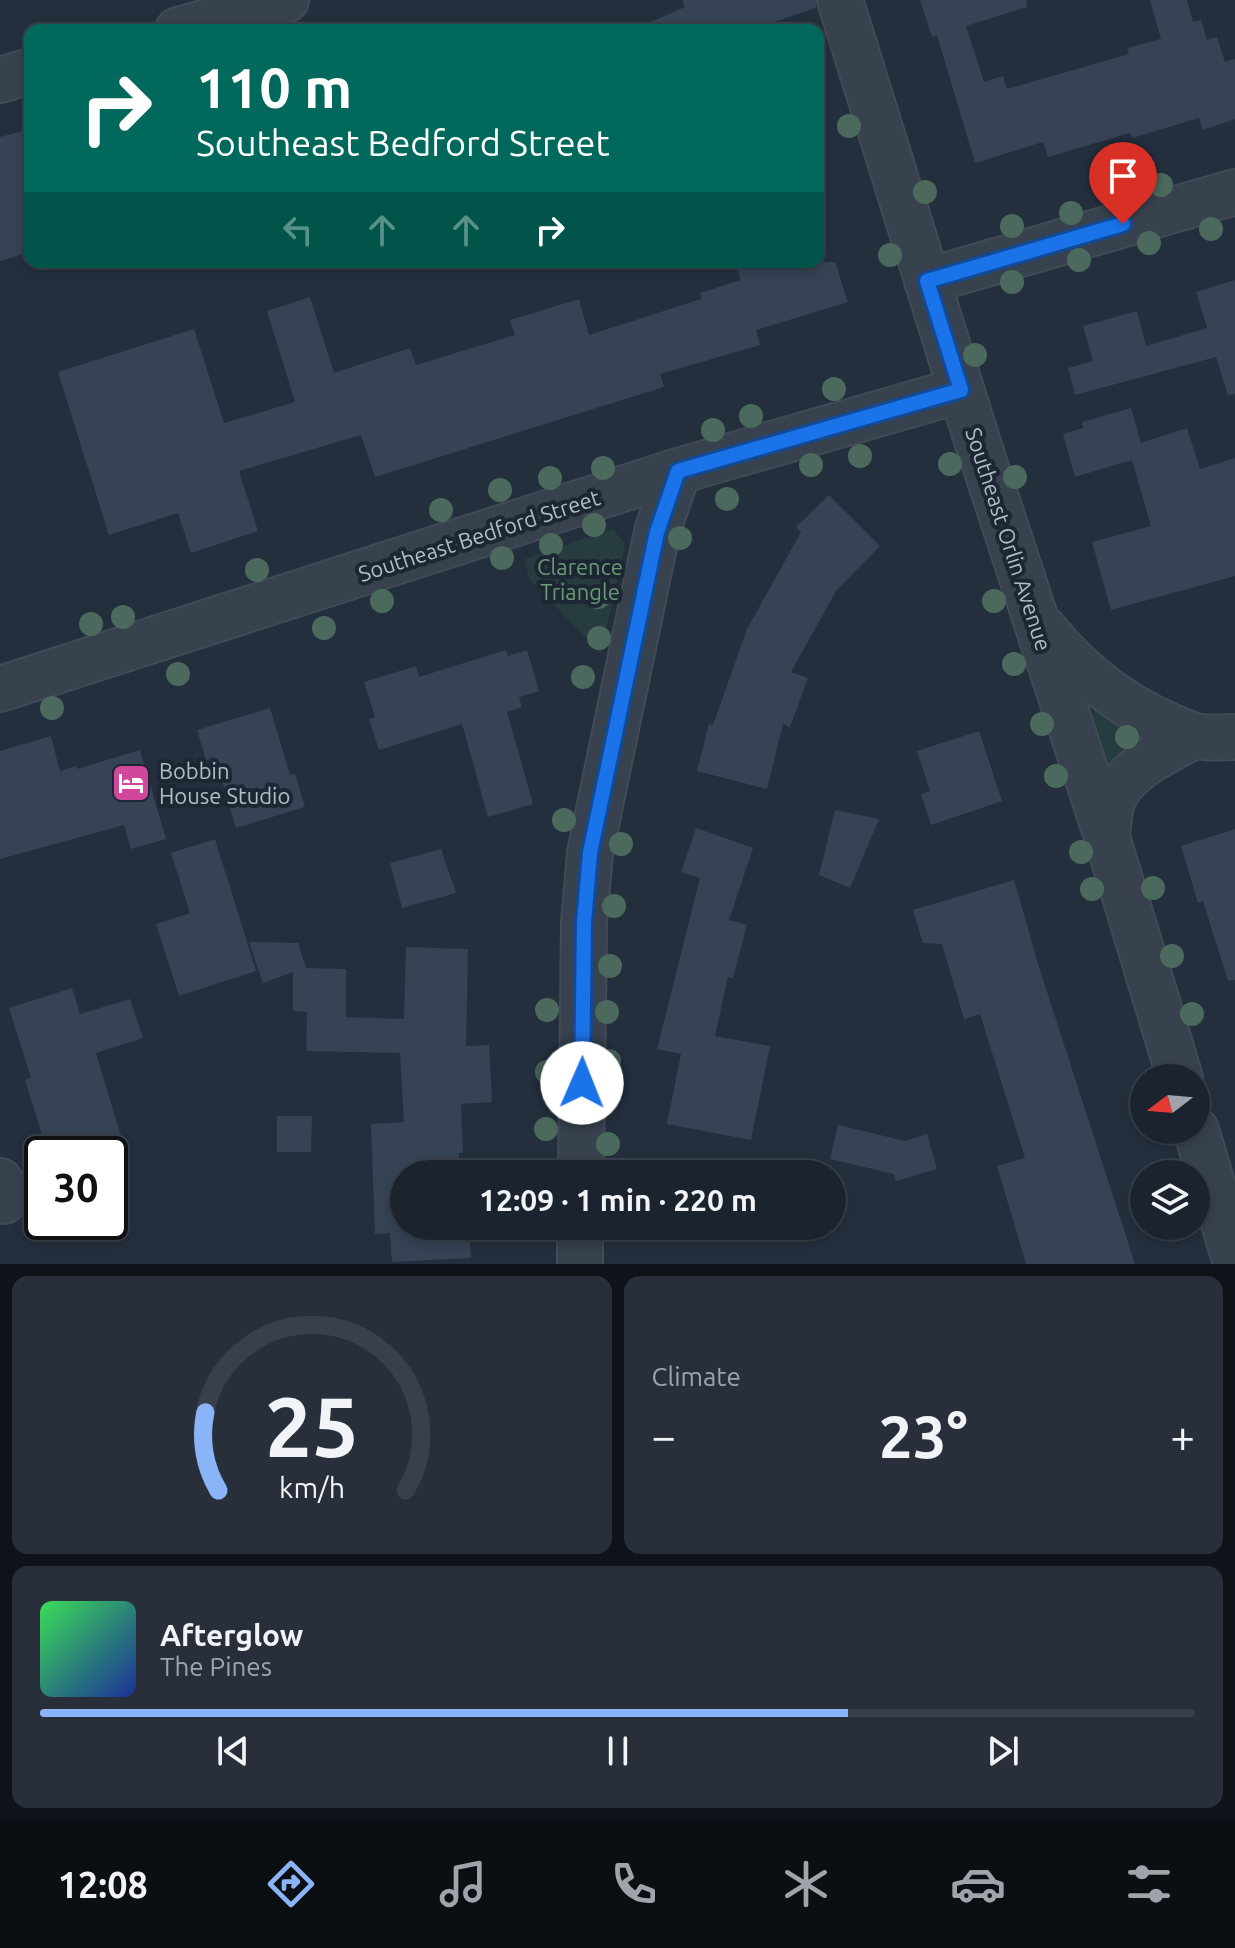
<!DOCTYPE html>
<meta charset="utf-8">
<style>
:root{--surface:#1b232e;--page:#282f3a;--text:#f1f3f6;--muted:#a0a4aa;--line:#39404a;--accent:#8ab4f8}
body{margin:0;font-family:Ubuntu,sans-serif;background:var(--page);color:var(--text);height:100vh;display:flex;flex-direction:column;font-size:30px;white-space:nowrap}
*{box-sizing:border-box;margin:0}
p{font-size:26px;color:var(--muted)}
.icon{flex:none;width:44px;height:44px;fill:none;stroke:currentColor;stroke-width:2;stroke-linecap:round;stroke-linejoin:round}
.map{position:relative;height:1264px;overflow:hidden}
.details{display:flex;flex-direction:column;gap:12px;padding:12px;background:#0f1319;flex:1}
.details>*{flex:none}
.guide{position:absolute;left:24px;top:24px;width:800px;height:244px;border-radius:16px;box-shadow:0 4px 12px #0003,0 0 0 2px var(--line);background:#00695c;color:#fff;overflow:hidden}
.needle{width:52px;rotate:254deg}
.fabs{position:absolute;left:1130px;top:1064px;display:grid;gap:16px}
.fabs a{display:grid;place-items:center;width:80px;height:80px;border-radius:50%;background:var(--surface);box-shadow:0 4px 12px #0003,0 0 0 2px var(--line);font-size:40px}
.speed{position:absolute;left:24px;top:1136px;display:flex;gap:16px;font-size:40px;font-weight:700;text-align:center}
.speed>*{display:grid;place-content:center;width:104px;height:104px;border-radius:50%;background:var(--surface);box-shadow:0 4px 12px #0003,0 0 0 2px var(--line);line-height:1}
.speed .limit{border:4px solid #111;border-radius:12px;background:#fff;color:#111}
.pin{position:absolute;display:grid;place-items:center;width:68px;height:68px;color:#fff;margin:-82px -34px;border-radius:50% 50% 50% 0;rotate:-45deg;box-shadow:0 0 8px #0007}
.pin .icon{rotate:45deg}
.me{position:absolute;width:88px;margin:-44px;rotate:1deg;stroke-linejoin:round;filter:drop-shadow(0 0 6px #0008)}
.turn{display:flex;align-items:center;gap:28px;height:168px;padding:0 40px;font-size:36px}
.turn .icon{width:104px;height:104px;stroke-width:2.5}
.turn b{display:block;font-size:56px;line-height:68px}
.lanes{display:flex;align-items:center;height:76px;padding:0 40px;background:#0003;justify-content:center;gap:40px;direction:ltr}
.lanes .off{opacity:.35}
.big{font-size:60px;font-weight:700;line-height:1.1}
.details .widget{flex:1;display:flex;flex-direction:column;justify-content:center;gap:12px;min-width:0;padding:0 28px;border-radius:16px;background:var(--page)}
.details .dial{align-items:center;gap:0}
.dial svg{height:208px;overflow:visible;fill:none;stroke:var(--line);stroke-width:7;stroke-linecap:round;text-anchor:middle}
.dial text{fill:var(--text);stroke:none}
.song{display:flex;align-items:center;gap:24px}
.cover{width:96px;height:96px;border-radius:12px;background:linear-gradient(135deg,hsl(130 70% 55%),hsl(230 70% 35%))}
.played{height:8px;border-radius:4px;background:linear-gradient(90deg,var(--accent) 70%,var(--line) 70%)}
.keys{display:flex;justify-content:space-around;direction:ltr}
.heat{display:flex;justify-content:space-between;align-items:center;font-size:44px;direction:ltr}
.details .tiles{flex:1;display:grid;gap:12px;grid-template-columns:1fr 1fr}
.widget:last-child{grid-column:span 2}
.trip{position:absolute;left:390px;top:1160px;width:456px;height:80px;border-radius:40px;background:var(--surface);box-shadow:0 4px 12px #0003,0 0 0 2px var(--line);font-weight:700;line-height:80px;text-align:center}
.dock{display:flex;height:128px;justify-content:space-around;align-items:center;background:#0b0e12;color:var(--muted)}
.dock .icon{width:56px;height:56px}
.dock .on{color:var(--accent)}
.dock b{font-size:36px;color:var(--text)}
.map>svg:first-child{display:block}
.green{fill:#263c3f}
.building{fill:#364354}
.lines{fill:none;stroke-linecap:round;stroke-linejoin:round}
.minor-casing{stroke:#414a57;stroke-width:48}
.minor{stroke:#38414e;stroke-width:44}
.tree{fill:#4b6a5d}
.route-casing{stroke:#114b97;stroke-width:20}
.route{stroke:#1a73e8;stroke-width:14}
.labels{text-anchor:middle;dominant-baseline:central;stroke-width:8;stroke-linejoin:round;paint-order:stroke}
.street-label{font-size:22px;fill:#b4bcc9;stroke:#1d2633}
.park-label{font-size:22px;fill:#6b9a76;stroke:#1d2633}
.poi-label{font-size:22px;fill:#b4bcc9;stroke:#1d2633;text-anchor:start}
</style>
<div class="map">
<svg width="1235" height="1264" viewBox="0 0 1235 1264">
<rect width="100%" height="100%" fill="#242f3e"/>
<path class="green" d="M 613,529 L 625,544 L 601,653 L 529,579 L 525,559 Z
M 1101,707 L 1148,737 L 1116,763 L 1103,760 L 1091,715 Z"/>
<path class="building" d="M 682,0 L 816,0 L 816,8 L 750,30 L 632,30 L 685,7 Z
M 920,0 L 1026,0 L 1027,7 L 966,26 L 984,82 L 1003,76 L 1007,89 L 1129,54 L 1127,48 L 1161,39 L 1150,0 L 1187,0 L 1193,22 L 1201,20 L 1207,40 L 1217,37 L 1225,62 L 1235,59 L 1235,119 L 1203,130 L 1199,118 L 1132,138 L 1130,133 L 1048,157 L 1043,142 L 975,163 L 937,35 L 932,37 Z
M 30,129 L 30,252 L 0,261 L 0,137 Z
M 734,262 L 835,262 L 848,302 L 756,330 L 760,345 L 660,374 L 664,387 L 375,477 L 361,435 L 239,471 L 258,531 L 191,553 L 178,513 L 109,535 L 58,372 L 194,329 L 224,423 L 295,402 L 267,311 L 310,297 L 334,373 L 410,348 L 416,365 L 515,335 L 510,320 L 579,299 L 589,335 L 701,299 L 700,293 L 741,280 Z
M 1235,280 L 1235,394 L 1228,395 L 1216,357 L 1075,395 L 1068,368 L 1093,361 L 1083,326 L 1137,311 L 1146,346 L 1207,328 L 1196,292 Z
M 1131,408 L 1141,443 L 1187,428 L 1200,469 L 1235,458 L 1235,576 L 1111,610 L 1092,542 L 1151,526 L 1132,460 L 1075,477 L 1063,434 L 1083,428 L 1082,422 Z
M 829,495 L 880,546 L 836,591 L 791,672 L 808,678 L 790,727 L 783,724 L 767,789 L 697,771 L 709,724 L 713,725 L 747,629 L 801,532 L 796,527 Z
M 506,650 L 508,656 L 527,650 L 539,691 L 519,697 L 522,707 L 507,712 L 533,804 L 488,817 L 462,724 L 379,750 L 369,719 L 375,717 L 364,682 L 416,666 L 419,677 Z
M 270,708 L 290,775 L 295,774 L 305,807 L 236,828 L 215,757 L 206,760 L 197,730 Z
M 979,731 L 1002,801 L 931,825 L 921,794 L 930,791 L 917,751 Z
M 51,736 L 60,771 L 76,766 L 77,769 L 140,750 L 166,839 L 131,849 L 124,825 L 0,859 L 0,751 Z
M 835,810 L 879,819 L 850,888 L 819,875 Z
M 696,828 L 753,848 L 729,920 L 747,925 L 733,978 L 728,977 L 715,1036 L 770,1046 L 751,1140 L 667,1124 L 681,1054 L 657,1049 L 700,878 L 681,872 Z
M 1235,829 L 1235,980 L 1228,981 L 1203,901 L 1198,903 L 1181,846 Z
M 215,839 L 256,971 L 179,996 L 156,924 L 190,913 L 171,853 Z
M 441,849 L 456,893 L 402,908 L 390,863 Z
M 1014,880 L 1039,967 L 1135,1264 L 1026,1264 L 997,1166 L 1025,1158 L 980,1014 L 964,1019 L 942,944 L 923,943 L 913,910 Z
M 249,942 L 298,943 L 306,968 L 346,969 L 346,1017 L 404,1019 L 406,947 L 468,949 L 466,1046 L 489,1045 L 492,1102 L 461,1104 L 463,1153 L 459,1153 L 460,1174 L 404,1174 L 404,1226 L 469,1226 L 471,1258 L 392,1262 L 390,1233 L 375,1234 L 371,1124 L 404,1122 L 400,1053 L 306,1051 L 307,1012 L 293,1011 L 293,972 L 263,983 Z
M 72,988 L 80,1014 L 130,999 L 143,1038 L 96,1053 L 126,1154 L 48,1154 L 25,1080 L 31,1078 L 9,1008 Z
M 277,1116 L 312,1116 L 311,1152 L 277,1152 Z
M 838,1125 L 905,1141 L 927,1134 L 937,1169 L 896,1181 L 894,1174 L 830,1159 Z"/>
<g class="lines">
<g class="minor-casing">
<path id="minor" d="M 840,0 L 975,434 L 1107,837 L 1180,1078
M 178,30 L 286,0
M 0,80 L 30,71
M 927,281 L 1235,192
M 1044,629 C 1083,678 1133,714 1192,735 C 1204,739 1222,737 1235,737
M 0,689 L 678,471 L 961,390
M 1107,837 C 1108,827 1109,815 1111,805 C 1120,771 1166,751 1194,736
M 1196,1130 L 1235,1260
M 581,1174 L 584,922 L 590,853 L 657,532 L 678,471
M 0,1181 L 4,1201
M 580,1264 L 580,1226"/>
</g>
<use href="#minor" class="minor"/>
</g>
<g class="tree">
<circle cx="849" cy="126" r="12"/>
<circle cx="1161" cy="185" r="12"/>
<circle cx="925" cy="192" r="12"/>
<circle cx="1121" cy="201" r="12"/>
<circle cx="1071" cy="213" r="12"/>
<circle cx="1012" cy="226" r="12"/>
<circle cx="1211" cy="229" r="12"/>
<circle cx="1149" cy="243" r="12"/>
<circle cx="890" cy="255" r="12"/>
<circle cx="1079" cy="260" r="12"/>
<circle cx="1012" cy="282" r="12"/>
<circle cx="975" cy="355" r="12"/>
<circle cx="834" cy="389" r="12"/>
<circle cx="751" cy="416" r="12"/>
<circle cx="713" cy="430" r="12"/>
<circle cx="860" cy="456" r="12"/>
<circle cx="950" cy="464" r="12"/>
<circle cx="811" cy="465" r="12"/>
<circle cx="603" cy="468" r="12"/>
<circle cx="1015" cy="477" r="12"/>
<circle cx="550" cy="478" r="12"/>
<circle cx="500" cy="490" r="12"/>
<circle cx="727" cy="499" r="12"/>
<circle cx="441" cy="510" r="12"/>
<circle cx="594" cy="525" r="12"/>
<circle cx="680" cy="538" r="12"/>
<circle cx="551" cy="545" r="12"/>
<circle cx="502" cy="558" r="12"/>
<circle cx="257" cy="570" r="12"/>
<circle cx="598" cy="597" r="12"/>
<circle cx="382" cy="601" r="12"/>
<circle cx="994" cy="601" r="12"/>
<circle cx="123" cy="617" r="12"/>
<circle cx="91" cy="624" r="12"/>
<circle cx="324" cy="628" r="12"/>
<circle cx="599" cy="638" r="12"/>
<circle cx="1014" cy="664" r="12"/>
<circle cx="178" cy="674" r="12"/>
<circle cx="583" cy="677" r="12"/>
<circle cx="52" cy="708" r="12"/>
<circle cx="1042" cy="724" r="12"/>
<circle cx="1127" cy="737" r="12"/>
<circle cx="1056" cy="776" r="12"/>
<circle cx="564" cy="820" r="12"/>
<circle cx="621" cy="844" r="12"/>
<circle cx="1081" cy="852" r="12"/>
<circle cx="1153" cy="888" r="12"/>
<circle cx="1092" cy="889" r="12"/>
<circle cx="614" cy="906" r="12"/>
<circle cx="1172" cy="956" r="12"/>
<circle cx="610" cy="966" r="12"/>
<circle cx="547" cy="1010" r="12"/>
<circle cx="607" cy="1012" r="12"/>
<circle cx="1192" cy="1014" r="12"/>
<circle cx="609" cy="1061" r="12"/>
<circle cx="547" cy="1072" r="12"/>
<circle cx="546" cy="1129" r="12"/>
<circle cx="608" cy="1144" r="12"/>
</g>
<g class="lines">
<g class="route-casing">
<path id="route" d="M 582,1083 L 584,922 L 590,853 L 657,532 L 678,471 L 961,390 L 927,281 L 1123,224"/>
</g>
<use href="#route" class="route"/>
</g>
<defs>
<g id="hotel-square" transform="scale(2)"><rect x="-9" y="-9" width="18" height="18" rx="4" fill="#d1479c" stroke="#1d2633"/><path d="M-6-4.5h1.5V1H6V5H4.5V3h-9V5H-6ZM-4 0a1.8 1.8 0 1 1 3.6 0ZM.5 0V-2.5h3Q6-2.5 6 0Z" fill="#fff"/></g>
</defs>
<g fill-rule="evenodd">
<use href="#hotel-square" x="131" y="783"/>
</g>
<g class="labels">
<g class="street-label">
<text transform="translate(479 535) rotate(-18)">Southeast Bedford Street</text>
<text transform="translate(1009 539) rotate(72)">Southeast Orlin Avenue</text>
</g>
<g class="park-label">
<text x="580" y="566">Clarence<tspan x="580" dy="25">Triangle</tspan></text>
</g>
<g class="poi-label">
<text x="159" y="770">Bobbin<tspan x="159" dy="25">House Studio</tspan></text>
</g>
</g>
</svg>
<div class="fabs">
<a><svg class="needle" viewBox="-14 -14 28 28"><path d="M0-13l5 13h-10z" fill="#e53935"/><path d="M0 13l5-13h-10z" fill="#a0a4aa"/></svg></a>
<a><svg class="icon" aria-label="layers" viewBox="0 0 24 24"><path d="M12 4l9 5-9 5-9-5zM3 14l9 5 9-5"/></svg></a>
</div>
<div class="speed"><div class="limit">30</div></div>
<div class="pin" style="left:1123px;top:224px;background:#d93025"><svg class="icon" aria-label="arrive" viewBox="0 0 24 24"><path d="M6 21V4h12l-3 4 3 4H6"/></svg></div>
<svg class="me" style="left:582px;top:1083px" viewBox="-20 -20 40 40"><circle r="19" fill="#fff"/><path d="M0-13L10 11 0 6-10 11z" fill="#1a73e8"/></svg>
<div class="trip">12:09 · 1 min · 220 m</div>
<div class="guide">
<div class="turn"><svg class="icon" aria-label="right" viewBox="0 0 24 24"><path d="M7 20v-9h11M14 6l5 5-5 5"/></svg><div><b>110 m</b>Southeast Bedford Street</div></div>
<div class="lanes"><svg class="icon off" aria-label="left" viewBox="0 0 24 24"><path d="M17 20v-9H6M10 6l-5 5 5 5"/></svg><svg class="icon off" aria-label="ahead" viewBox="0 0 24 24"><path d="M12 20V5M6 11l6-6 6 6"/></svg><svg class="icon off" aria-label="ahead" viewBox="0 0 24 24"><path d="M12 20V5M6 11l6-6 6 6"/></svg><svg class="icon" aria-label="right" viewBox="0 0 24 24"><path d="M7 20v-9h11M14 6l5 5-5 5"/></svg></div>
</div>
</div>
<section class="details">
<div class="tiles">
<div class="widget dial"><svg viewBox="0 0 100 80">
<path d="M14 69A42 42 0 1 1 86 69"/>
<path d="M14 69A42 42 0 0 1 9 39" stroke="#8ab4f8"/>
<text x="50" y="56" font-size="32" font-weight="700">25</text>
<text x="50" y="72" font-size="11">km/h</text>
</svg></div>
<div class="widget"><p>Climate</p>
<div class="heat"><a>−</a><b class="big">23°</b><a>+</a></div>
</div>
<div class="widget">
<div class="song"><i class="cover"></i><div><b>Afterglow</b><p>The Pines</p></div></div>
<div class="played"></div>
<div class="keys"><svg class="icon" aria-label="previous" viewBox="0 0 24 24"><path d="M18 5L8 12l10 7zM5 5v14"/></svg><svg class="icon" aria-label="pause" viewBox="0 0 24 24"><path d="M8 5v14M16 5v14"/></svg><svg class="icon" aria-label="next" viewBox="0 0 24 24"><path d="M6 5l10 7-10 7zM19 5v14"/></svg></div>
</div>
</div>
</section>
<nav class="dock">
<b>12:08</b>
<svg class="icon on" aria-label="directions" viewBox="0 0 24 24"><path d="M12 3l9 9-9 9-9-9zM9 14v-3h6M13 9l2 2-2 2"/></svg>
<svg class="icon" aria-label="music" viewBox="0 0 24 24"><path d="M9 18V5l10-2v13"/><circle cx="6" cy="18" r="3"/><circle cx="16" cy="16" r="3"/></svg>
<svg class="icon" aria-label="phone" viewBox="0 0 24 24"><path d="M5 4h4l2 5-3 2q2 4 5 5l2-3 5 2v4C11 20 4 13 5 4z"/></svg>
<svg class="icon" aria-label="climate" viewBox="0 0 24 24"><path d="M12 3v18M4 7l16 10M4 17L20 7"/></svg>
<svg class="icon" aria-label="car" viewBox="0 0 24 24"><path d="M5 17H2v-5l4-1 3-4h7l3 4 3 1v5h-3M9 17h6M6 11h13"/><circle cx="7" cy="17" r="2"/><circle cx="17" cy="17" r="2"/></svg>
<svg class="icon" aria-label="filters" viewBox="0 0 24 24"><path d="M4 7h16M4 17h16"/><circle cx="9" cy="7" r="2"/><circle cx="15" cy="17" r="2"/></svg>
</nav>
